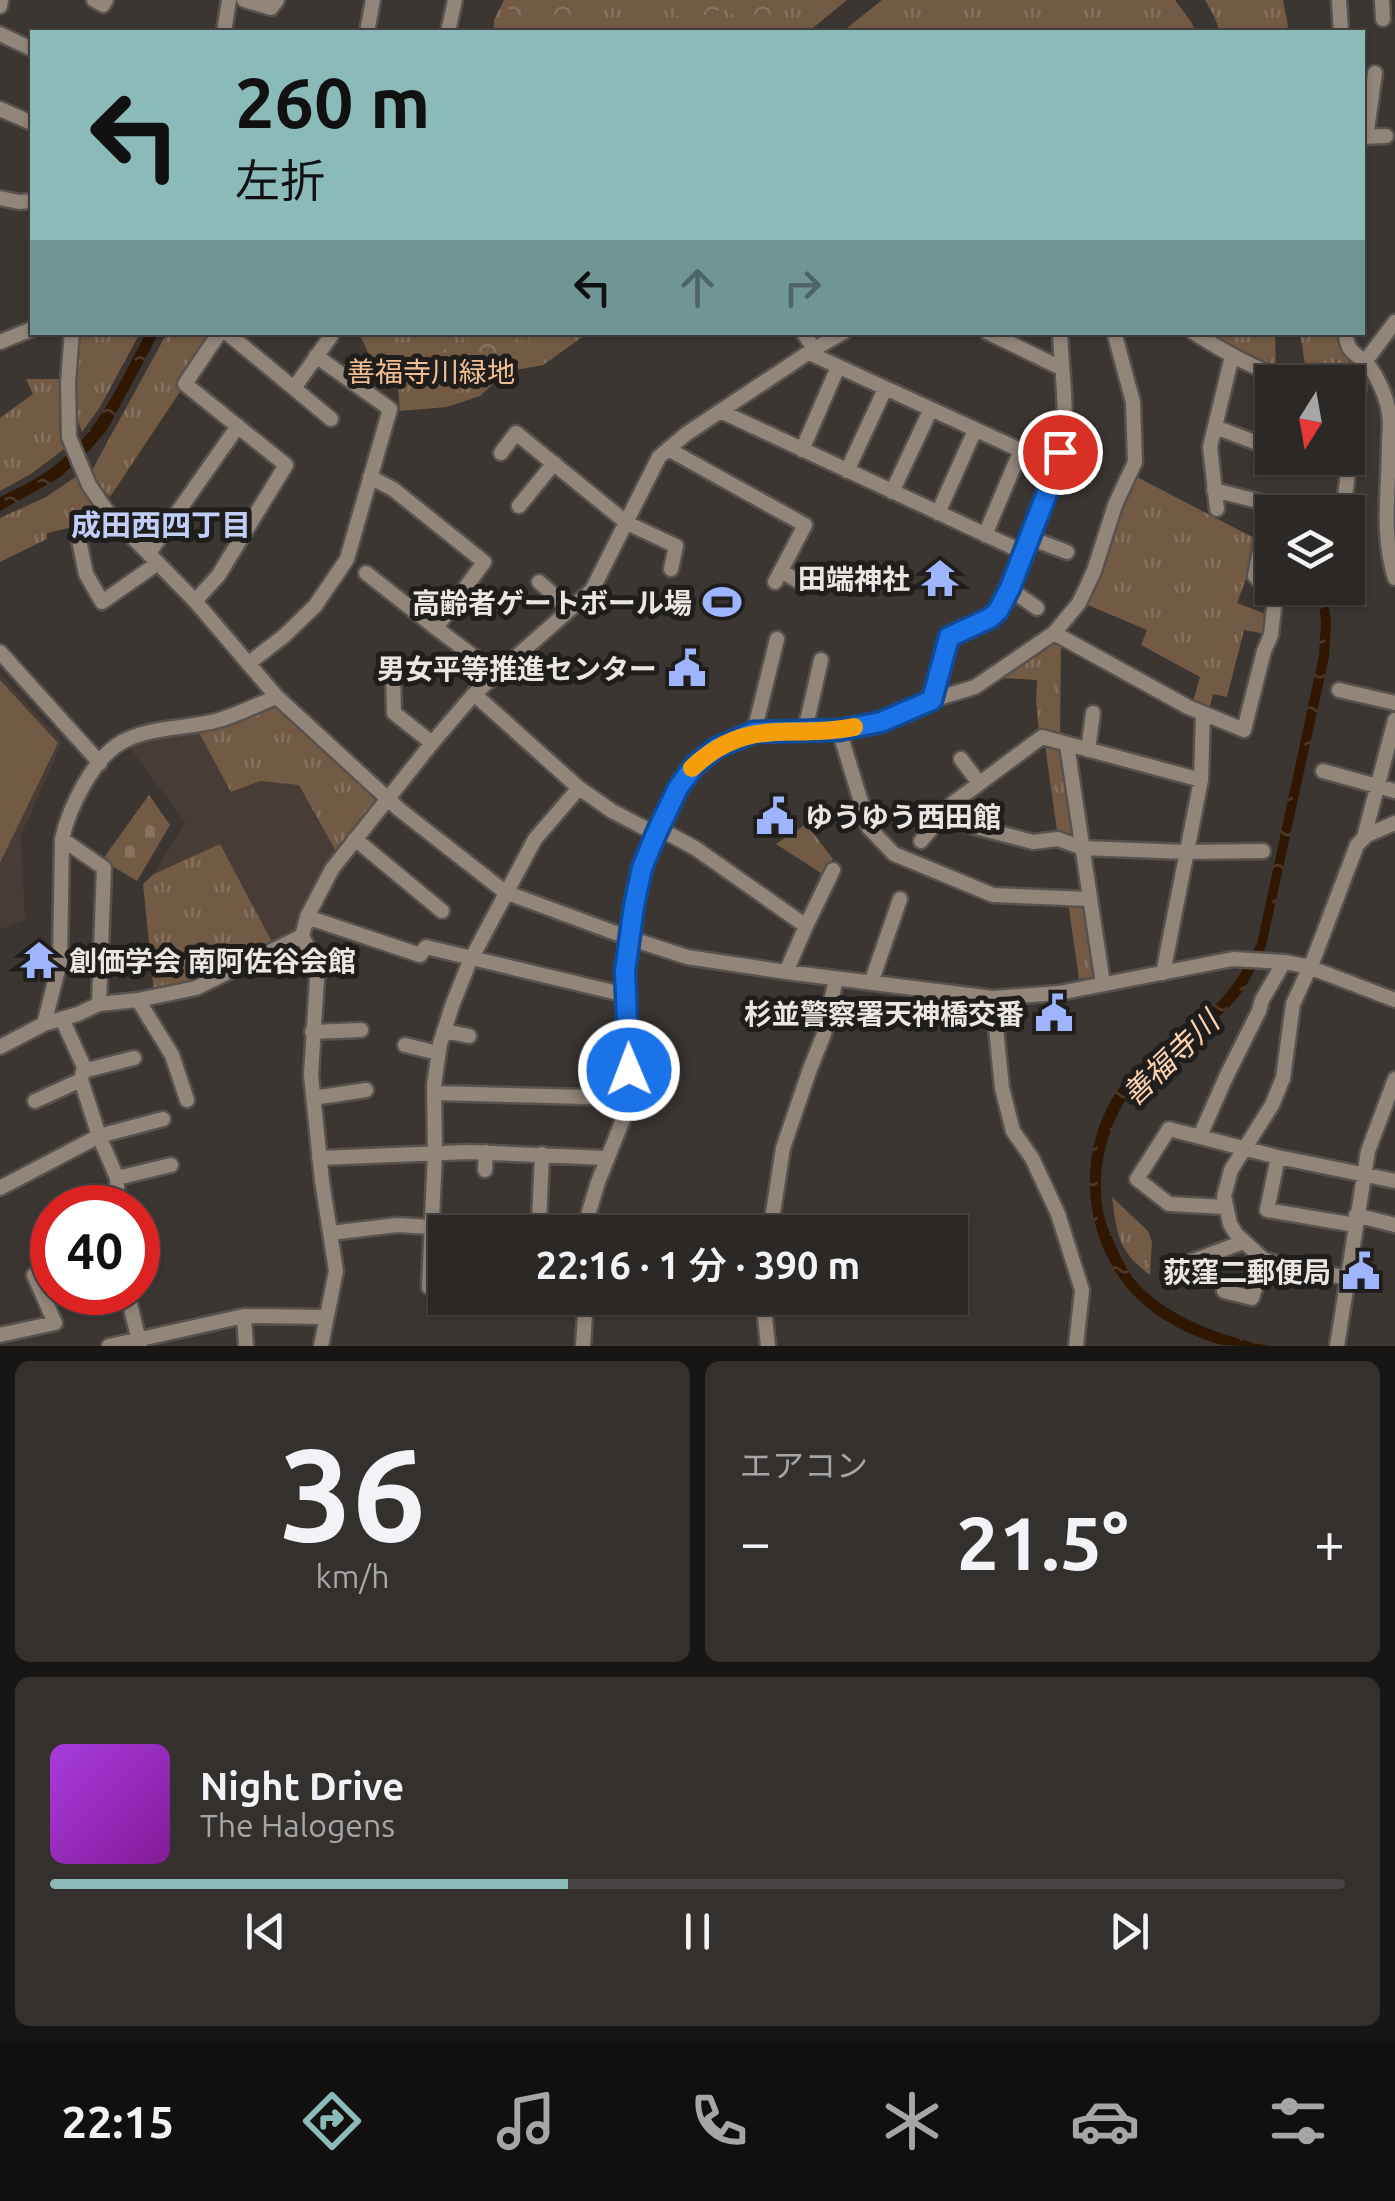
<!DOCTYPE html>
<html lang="ja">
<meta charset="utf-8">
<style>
:root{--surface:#2c2826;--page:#34302e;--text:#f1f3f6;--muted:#a6a6a7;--line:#484443;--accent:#8bbbb9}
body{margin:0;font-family:Ubuntu,"Noto Sans JP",sans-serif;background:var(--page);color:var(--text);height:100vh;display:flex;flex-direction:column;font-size:38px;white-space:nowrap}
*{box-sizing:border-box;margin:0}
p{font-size:32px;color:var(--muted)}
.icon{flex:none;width:55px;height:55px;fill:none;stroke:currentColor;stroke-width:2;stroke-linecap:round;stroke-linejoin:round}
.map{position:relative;height:1346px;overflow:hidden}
.sheet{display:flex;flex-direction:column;gap:15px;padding:15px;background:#181615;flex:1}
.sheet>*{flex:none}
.hud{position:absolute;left:30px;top:30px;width:1335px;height:305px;border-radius:0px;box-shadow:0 2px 8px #0004,0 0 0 2px var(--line);background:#8bbbb9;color:#111;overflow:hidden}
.needle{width:65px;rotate:191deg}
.tools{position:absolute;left:1255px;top:365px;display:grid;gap:20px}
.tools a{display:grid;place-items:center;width:110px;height:110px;border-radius:0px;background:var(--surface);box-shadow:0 2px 8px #0004,0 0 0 2px var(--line);font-size:50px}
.speed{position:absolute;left:30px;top:1185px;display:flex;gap:20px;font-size:50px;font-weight:700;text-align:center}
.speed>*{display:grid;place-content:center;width:130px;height:130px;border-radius:50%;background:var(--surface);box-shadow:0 2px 8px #0004,0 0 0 2px var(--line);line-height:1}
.speed .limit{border:15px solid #d22;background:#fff;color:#111}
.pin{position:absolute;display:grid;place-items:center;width:85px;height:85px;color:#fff;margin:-42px;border:5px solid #fff;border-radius:50%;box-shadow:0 2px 10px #0007}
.me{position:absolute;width:110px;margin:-55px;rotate:359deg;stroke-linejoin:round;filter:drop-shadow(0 0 8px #0008)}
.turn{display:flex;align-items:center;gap:35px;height:210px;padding:0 40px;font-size:45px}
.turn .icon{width:130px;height:130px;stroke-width:2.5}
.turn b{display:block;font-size:70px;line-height:85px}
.lanes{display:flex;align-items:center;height:95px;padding:0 40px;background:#0003;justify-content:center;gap:50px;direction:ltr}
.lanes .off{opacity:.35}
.big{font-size:75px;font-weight:600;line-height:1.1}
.sheet .widget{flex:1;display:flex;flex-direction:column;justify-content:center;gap:15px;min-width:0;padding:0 35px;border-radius:15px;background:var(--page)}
.sheet .dial{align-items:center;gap:0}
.dial b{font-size:130px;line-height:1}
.song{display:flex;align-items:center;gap:30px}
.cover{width:120px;height:120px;border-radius:15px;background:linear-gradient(135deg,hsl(280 70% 55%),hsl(290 70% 35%))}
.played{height:10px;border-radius:5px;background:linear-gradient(90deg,var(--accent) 40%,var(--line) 40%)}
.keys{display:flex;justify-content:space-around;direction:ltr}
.heat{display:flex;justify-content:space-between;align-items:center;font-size:55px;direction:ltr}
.sheet .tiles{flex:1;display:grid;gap:15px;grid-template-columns:1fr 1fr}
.widget:last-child{grid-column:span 2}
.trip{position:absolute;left:428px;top:1215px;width:540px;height:100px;border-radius:0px;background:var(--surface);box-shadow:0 2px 8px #0004,0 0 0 2px var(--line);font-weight:600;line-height:100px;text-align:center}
.tabs{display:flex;height:160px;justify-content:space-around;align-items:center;background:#12100f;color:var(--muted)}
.tabs .icon{width:70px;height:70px}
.tabs .on{color:var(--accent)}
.tabs b{font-size:45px;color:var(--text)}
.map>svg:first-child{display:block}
.built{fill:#483d36}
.grass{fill:url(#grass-tufts)}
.forest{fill:url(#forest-crowns)}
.cemetery{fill:url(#cemetery-stones)}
.garden{fill:#725a45}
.water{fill:url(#water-ripples)}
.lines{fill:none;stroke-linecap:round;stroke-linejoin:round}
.minor-casing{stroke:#57524e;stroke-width:19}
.minor{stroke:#92857a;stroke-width:14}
.route-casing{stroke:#114b97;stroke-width:25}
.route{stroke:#1a73e8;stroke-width:18}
.slow{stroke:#f59e0b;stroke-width:18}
.labels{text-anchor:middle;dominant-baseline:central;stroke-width:10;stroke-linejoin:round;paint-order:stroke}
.park-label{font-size:28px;fill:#f1be94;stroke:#201e1c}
.poi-label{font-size:28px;font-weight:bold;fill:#e9e6e3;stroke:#201e1c;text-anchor:end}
.neighbourhood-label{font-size:30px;font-weight:bold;fill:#c1cff8;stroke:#201e1c}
.water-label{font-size:30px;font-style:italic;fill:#fcd2b0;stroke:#201e1c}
</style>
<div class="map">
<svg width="1395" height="1346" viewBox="0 0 1395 1346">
<defs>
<pattern id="grass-tufts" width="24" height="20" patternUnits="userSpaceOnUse" patternTransform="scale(2.5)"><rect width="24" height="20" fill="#725a45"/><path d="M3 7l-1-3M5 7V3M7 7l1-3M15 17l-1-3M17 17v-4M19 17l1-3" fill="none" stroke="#867260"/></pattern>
<pattern id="forest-crowns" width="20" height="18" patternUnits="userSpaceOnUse" patternTransform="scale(2.5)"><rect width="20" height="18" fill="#725a45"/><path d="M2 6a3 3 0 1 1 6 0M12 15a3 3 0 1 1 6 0" fill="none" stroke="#867260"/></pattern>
<pattern id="cemetery-stones" width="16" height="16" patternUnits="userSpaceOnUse" patternTransform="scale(2.5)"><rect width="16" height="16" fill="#725a45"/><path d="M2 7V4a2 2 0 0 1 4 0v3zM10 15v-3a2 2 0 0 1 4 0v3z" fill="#867260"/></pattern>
<pattern id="water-ripples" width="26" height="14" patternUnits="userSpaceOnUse" patternTransform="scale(2.5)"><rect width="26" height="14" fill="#2f1702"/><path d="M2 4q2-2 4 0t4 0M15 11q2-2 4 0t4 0" fill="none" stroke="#4d3927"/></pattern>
</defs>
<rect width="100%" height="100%" fill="#3b3632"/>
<path class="built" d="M 0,674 L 62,742 L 21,836 L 25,920 L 0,930 Z
M 278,705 L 376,795 L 299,932 L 273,944 L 143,884 L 154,874 L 185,822 L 129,747 L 178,734 L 226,726 Z"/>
<path class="grass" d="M 504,0 L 847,0 L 808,32 L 493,32 L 494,20 Z
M 882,0 L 1175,0 L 1192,23 L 1195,32 L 842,32 Z
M 1205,0 L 1283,0 L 1288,26 L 1286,32 L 1220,32 L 1214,16 Z
M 79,333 L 140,333 L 100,407 L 82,432 L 74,411 L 76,343 Z
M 167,333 L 219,333 L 110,497 L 98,486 L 91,472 Z
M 359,333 L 588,333 L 543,365 L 506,372 L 480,396 L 447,407 L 400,411 L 398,389 L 381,381 Z
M 1209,333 L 1275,333 L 1276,369 Z
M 1300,333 L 1339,333 L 1339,347 L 1351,365 L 1334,380 L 1314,382 L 1307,377 Z
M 26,379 L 64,379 C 60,403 55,426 64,449 L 31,474 L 0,491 L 0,418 L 33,394 Z
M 77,476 L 97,510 L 73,527 L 47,533 L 47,539 L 0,562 L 0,518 L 46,497 Z
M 1135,476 L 1260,541 L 1237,603 L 1266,614 L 1266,634 L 1244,630 L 1227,697 L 1213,694 L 1210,706 L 1193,701 L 1200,677 L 1141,645 L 1147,630 L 1083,603 L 1097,573 Z
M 1051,639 L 1061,642 L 1060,738 L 1039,731 L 1036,701 L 1037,680 L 1002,678 Z
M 278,705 L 376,795 L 378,804 L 337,853 L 299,785 L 260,781 L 231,792 L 198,731 L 226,726 Z
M 1045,745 L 1053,746 L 1064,753 L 1074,835 L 1067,836 L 1057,831 Z
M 806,824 L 833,859 L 824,875 L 776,844 Z
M 220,844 L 273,944 L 194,983 L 154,992 L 143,884 L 154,874 Z
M 1068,902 L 1081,902 L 1087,910 L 1097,976 L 1079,979 Z
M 1112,1197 L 1148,1231 L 1152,1242 L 1150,1275 C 1118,1251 1117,1235 1112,1197 Z
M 596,1212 L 703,1232 L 594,1232 Z"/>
<path class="forest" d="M 511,0 L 583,0 L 575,32 L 502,32 Z
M 684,0 L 782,0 L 786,6 L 779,32 L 750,32 L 726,7 L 699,20 L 673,15 Z
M 473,332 L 531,333 L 528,343 L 503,335 L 514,365 L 457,391 L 434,376 L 428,354 L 464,344 Z"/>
<path class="cemetery" d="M 149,795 L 170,825 L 137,881 L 102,860 Z"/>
<path class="garden" d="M 0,680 L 58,743 L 0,863 Z"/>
<path class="water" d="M 146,333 L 159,333 L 107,430 L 89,451 L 59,478 L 0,511 L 0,497 C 18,488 38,479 54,466 C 99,432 120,381 146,333 Z
M 1317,588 L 1326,588 L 1331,622 L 1329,657 L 1266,946 C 1255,970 1245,993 1225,1011 C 1196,1039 1157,1059 1132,1091 C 1106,1125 1095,1174 1104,1215 C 1106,1225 1111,1235 1115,1244 C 1121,1258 1128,1273 1138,1284 C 1170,1318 1224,1337 1269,1346 C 1254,1346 1237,1346 1223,1345 C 1182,1335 1139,1309 1117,1274 C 1076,1211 1081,1124 1135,1069 C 1160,1044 1193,1026 1219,1001 C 1235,985 1246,964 1257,944 L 1319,655 L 1321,622 Z"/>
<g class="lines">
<g class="minor-casing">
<path id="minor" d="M 94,0 L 103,5 L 106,0
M 244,0 L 271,8 L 277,0
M 1339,0 L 1341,32
M 1382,0 L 1383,19
M 0,6 L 1,0
M 224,32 L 229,0
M 367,32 L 373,0
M 448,32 L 455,0
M 0,34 L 32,49
M 0,109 L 32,123
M 1362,137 L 1386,136
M 1366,137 L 1375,73
M 0,198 L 19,202 L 32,201
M 72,332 L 68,382 L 69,437 L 89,485 L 106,510 L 195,601 L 277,697 L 400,810 L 505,892 L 629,938 L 687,957 L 786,972 L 993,998 L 1059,993 L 1233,959 L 1284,962 L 1306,966 L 1395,1000
M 226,332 L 331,419
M 803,332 L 814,349
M 987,332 L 1061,368
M 1193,332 C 1226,353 1258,371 1295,382
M 1346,332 C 1346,357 1361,353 1371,369 C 1379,380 1387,399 1389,413 C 1391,422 1389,434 1389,444 C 1389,488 1381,535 1395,578
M 0,342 L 32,329
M 809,353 L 1057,467
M 1341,382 L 1358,371 L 1395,322
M 294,388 L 331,336 L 327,332
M 720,411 L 1025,553
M 1215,427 L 1260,444
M 668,449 L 805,525 L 775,582
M 802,450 L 838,367
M 501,453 L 516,433 L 627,523 L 676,546 L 671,569
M 847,471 L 885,389
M 370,477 L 393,489 L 484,562 L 436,628 L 497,674
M 892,492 L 931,409
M 519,506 L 554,463
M 1217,509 L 1210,447 L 1232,356
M 106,510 L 78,535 L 86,574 L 102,602 L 158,563
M 1343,512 L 1360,376 L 1358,371
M 938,513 L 975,430
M 985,535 L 1021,450
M 1030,538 L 1067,552
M 149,553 L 238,426
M 781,571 L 798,581
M 366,573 L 436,628
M 539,582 L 570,609
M 1010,589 L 1037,608
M 195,601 L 218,576 L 286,465 L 185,384 L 220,332
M 1054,633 L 1188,707 L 1244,730 L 1264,651 L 1271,635 L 1276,590 L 1260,582 L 1255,576 L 1269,504 L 1214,490
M 0,652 L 100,763
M 249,663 L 284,636 L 315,606 L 347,559 L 390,409 L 316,356
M 393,669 L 394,713 L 432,743
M 1339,690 L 1395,703
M 932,700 L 949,637 C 962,631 979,626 991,618 C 1012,602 1061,462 1064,433 C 1067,401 1061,364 1060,332
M 805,730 L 821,660
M 839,730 L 869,828 L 894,854 L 993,895 L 1089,899
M 754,732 L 777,639
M 1067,745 L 1103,984
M 1088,750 L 1093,713
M 961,759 L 979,783
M 1323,771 L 1395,791
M 579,788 L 612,811 L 656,834
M 941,818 L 1033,842 L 1058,839 L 1083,848 L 1186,852 L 1263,851
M 658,828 L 695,848 L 806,926
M 1364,837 L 1395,720
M 62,839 L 104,868 L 99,1004
M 355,839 L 442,911
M 921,841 L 953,803 L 1042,737 L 1201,780
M 307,917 L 420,955 L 426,947 L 626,995
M 786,972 L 806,926 L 833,870
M 1163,973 L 1201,780 L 1203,714
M 871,983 L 900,899
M 993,998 L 1002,1088 L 1013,1131 L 1032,1158 L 1058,1214 L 1082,1290 L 1076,1346
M 138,1000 L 172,1055 L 187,1100
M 62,1019 L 84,1067 L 81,1080 L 99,1136 L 117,1178 L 117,1208
M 44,1024 L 60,962 L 62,839 C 69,808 93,758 122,742 C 151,726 188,729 219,720 C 239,714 258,704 277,697
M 444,1031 L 469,1036
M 312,1032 L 361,1030
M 405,1045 L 438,1053
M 0,1047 L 44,1024 L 78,1014 L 99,1004 L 138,1000 L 196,988 L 302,936
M 83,1071 L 134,1058
M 435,1093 L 626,1098
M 313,1098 L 366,1090
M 35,1101 L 81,1080
M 1200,1136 L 1226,1077 L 1259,1011 L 1262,1000 L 1284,962
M 1278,1157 L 1267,1210 L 1355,1225
M 319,1158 L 469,1152 L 606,1158
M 485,1170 L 486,1152
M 117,1178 L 171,1165
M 0,1188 L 99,1136 L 163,1119
M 1225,1207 L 1169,1204 L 1137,1179 L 1169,1129 L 1278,1157 L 1395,1181
M 1356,1215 L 1395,1225
M 539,1222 L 542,1154
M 588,1232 L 589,1212 L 598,1182 L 624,1117 L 629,1070 L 625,971 L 634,906 L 642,868 L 678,788 L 694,766 L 716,749 L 754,732 L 839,730 L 881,722 L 932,700 L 975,687 L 1054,633 L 1079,603 L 1094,571 L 1115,505 L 1135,462 L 1133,402 L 1114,332
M 770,1232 L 783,1148 L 810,1069 L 824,1034 L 836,979
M 331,1233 L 397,1225 L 431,1227
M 1177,1267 L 1243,1242
M 1347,1278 L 1264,1260 L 1237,1235 L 1230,1224 L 1224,1196 L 1231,1170 L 1272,1105 L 1283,1078 L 1293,1004 L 1314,958 L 1357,845 L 1367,835 L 1395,823
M 429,1287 L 435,1153 L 434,1085 L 440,1044 L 452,1006 L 469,963 L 535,839 L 579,788 L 474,694
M 1224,1291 L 1252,1298 L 1264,1260
M 127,1292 L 140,1345
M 763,1298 L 768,1346
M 244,1316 L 246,1346
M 0,1335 L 55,1323 L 34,1275 L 52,1269
M 109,1346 L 244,1316 L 326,1317
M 321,1346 L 336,1271 L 322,1181 L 311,1075 L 317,978 L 314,959 L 302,936 L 307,917 L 332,869 L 432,743 L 474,694 L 592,590 L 659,457 L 686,434 L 814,349 L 844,332
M 583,1346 L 586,1298
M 1337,1346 L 1368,1151 L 1395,1079"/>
</g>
<use href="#minor" class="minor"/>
</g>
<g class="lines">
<g class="route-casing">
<path id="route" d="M 629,1070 L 625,971 L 634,906 L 642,868 L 656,834 L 678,788 L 694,766 L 716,748 L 754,732 L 839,730 L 881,722 L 932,700 L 949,637 L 990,618 L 998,611 L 1010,588 L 1057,467 L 1060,452"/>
</g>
<use href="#route" class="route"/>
<path class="slow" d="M 692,768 C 748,715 789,740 854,727"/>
</g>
<defs>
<g id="temple-bare" transform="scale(3)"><path d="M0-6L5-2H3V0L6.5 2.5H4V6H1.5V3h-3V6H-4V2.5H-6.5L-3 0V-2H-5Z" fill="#9eb4fd" stroke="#201e1c" stroke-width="2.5" paint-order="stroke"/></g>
<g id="stadium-bare" transform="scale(3)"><path d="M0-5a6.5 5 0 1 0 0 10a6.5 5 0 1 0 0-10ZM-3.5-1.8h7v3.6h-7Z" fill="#9eb4fd" stroke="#201e1c" stroke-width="2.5" paint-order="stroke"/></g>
<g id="civic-bare" transform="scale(3)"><path d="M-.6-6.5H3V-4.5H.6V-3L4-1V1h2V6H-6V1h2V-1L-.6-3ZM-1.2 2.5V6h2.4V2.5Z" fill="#9eb4fd" stroke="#201e1c" stroke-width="2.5" paint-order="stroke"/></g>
</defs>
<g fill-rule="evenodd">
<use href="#temple-bare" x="940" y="578"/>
<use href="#stadium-bare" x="722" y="602"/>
<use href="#civic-bare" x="687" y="668"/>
<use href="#civic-bare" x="775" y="816"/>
<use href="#temple-bare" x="39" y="960"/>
<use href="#civic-bare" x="1054" y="1013"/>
<use href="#civic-bare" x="1361" y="1271"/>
</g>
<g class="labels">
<g class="park-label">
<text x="431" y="371">善福寺川緑地</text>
</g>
<g class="poi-label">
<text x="910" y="578">田端神社</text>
<text x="692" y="602">高齢者ゲートボール場</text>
<text x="657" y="668">男女平等推進センター</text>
<text x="805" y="816" text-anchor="start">ゆうゆう西田館</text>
<text x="69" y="960" text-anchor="start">創価学会 南阿佐谷会館</text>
<text x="1024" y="1013">杉並警察署天神橋交番</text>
<text x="1331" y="1271">荻窪二郵便局</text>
</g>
<g class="neighbourhood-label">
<text x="161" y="525">成田西四丁目</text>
</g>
<g class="water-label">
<text transform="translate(1170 1058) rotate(-44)">善福寺川</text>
</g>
</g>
</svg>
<div class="tools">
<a><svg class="needle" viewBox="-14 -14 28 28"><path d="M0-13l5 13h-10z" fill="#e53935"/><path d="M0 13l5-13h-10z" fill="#a6a6a7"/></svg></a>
<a><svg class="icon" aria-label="layers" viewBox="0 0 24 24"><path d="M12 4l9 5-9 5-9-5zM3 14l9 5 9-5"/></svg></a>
</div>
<div class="speed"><div class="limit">40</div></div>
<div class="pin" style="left:1060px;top:452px;background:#d93025"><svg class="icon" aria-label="arrive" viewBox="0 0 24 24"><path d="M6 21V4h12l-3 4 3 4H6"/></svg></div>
<svg class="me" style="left:629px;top:1070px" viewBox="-20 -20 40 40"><circle r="17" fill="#1a73e8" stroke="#fff" stroke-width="3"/><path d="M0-11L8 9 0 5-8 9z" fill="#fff"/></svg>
<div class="trip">22:16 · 1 分 · 390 m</div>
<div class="hud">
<div class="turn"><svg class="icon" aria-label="left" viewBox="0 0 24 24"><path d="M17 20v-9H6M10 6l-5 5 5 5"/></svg><div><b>260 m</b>左折</div></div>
<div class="lanes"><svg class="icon" aria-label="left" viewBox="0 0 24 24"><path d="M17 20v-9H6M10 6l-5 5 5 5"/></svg><svg class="icon off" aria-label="ahead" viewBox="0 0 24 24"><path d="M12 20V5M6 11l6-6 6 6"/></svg><svg class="icon off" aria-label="right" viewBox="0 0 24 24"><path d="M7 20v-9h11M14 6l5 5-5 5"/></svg></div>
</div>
</div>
<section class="sheet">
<div class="tiles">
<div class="widget dial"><b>36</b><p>km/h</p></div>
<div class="widget"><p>エアコン</p>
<div class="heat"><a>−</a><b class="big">21.5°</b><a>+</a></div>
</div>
<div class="widget">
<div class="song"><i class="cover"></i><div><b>Night Drive</b><p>The Halogens</p></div></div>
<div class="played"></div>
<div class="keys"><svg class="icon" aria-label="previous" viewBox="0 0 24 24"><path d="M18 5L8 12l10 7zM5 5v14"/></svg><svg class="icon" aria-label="pause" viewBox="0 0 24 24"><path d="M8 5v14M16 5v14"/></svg><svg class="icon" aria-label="next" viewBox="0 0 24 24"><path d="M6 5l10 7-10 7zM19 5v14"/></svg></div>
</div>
</div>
</section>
<nav class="tabs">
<b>22:15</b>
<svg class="icon on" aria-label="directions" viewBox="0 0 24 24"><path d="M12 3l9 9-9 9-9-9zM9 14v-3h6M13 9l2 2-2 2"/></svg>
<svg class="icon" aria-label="music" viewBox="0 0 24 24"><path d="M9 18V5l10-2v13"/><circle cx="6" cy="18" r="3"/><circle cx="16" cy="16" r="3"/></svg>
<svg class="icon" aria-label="phone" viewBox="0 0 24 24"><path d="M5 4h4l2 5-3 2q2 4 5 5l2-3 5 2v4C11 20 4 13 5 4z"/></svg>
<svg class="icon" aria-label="climate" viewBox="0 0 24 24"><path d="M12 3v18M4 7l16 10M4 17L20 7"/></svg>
<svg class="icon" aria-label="car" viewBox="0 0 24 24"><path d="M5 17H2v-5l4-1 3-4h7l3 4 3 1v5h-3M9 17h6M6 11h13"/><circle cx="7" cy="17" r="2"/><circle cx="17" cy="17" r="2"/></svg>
<svg class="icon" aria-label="filters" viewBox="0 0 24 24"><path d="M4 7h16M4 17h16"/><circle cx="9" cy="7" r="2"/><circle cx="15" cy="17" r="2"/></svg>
</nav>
